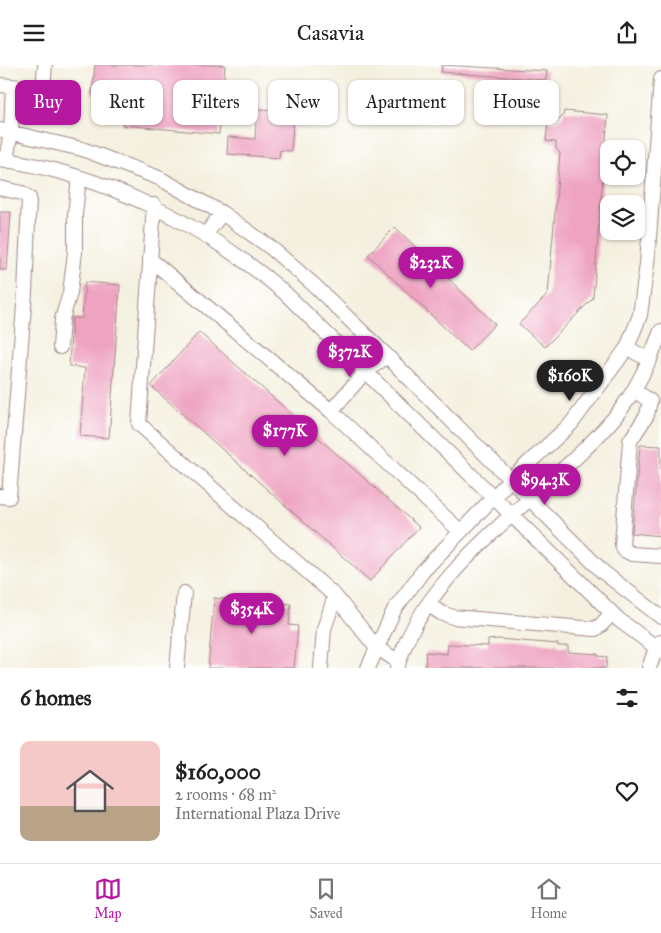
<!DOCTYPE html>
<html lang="en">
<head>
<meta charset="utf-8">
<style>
	body { margin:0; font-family:"IM FELL Great Primer",serif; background:#f6f6f6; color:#202124; height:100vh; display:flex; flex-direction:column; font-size:19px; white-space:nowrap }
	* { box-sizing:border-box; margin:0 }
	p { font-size:16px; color:#757577 }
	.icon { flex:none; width:28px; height:28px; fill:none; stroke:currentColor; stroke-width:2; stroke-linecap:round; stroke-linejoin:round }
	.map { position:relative; height:603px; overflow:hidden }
	.sheet { display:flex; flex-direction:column; background:#fff; flex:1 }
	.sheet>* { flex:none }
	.top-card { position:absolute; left:15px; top:15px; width:631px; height:45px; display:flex; gap:10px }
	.buttons { position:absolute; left:600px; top:75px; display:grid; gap:10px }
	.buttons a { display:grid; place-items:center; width:45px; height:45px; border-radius:10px; background:#fff; box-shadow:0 1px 4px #0004; font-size:25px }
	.price { position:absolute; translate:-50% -42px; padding:0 11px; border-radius:18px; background:#b5179e; color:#fff; font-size:16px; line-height:32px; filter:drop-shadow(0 1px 2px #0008) }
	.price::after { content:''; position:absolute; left:50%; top:30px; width:15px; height:11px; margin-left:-8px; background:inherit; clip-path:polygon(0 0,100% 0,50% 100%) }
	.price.current { background:#222; color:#fff }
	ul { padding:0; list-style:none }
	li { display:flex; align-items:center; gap:15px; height:125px; padding:0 20px }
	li+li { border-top:1px solid #e0e0e0 }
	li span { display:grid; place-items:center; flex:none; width:140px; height:100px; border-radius:10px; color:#555 }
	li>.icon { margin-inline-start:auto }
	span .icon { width:60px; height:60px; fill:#fffc; stroke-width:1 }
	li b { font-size:21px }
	h2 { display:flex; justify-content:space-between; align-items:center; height:60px; padding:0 20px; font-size:21px }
	.chip { padding:0 18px; border-radius:10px; background:#fff; box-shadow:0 1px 4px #0004; font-size:18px; line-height:45px }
	.chip.current { background:#b5179e; color:#fff }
	header { display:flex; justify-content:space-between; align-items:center; height:65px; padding:0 20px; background:#fff; font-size:22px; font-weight:600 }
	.dock { display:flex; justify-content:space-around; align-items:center; height:70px; border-top:1px solid #e0e0e0; background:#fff; font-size:14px; color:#757577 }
	.dock a { display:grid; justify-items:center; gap:2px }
	.dock .current { color:#b5179e }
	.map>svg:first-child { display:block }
	.building { fill:#eea3c1 }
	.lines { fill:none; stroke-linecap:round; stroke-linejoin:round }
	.minor-casing { stroke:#9f8885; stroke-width:16 }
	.minor { stroke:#fff; stroke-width:14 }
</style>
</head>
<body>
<header><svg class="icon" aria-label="menu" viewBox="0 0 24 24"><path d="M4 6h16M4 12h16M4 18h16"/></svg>Casavia<svg class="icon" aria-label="share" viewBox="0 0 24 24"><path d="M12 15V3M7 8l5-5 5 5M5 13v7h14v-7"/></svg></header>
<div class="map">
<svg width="661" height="603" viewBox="0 0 661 603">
	<rect width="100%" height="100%" fill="#fff"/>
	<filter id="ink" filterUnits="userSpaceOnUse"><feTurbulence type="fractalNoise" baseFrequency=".02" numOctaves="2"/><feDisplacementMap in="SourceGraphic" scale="10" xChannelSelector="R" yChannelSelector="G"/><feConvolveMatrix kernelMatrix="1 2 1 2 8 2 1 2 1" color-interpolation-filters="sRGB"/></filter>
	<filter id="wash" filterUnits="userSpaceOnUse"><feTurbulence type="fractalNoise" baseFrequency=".0096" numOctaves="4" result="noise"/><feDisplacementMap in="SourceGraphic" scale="20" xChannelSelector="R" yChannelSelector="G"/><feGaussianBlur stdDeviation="1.12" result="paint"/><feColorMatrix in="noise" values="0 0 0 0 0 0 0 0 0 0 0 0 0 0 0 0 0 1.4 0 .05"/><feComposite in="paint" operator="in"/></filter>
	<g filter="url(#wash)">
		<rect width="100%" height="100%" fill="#f4f0df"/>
		<g id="blocks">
			<!-- building -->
			<path class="building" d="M95 0H225L222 32 252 34 251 48 221 46 219 69 122 60 124 32 92 29Z
				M442 0 547 6 546 15 441 7Z
				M257 44 294 47 291 86 280 85 279 93 227 89 228 72 255 74Z
				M564 46 608 50 593 233 545 282 519 259 548 229 560 88 556 83V77L546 76 548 57H557L563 51Z
				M0 147H11L7 205H0Z
				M395 162 495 259 469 286 368 190Z
				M85 217 120 220 109 373 80 371 85 303 69 301 72 253H82Z
				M199 267 419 462 370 516 151 321Z
				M640 380 661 381V471L632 468Z
				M214 533 291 539 289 560 298 561 294 603H208Z
				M498 574 558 579V581H568V587L598 589V591L607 592 606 603H425L426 587 447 589 448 579 488 581V575Z"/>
		</g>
	</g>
	<g filter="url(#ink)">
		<use href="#blocks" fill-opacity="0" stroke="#9f8885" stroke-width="1"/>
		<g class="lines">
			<!-- minor casing -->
			<g class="minor-casing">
				<path id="minor" d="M0 20 43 24 45 0
					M0 65 82 84 159 113 222 148 270 182 314 220 387 291 603 507 661 552
					M0 94C106 110 204 159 285 228L619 555 661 586
					M6 95 11 67 13 21
					M0 123 22 128 29 133 25 228 9 432 0 431
					M154 140 139 359 335 531
					M206 169 222 148
					M150 194 331 346 460 466
					M60 282 62 254 70 228 75 187V149L79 113
					M627 283 650 295
					M634 325 650 336 647 350 630 376 622 479 624 485 632 489 661 491
					M331 346 365 307 387 291
					M429 540 441 548 453 552 595 564 601 560 612 548
					M177 603 184 528
					M321 603 324 564 335 531 376 582 399 597
					M368 603 394 545 423 506 510 415 571 359 627 283 640 250 647 199 661 14
					M397 603C425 500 548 431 614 353 636 327 649 297 661 266
					M649 603 656 583 660 577"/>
			</g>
			<!-- minor -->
			<use href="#minor" class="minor"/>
		</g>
	</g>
</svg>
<div class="buttons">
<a><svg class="icon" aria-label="locate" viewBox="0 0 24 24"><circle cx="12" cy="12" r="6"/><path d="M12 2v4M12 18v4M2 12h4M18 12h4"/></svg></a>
<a><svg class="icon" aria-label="layers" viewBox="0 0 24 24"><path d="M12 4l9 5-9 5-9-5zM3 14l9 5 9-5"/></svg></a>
</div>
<b class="price" style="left:431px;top:224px">$232K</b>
<b class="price" style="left:350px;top:313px">$372K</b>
<b class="price current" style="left:570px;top:337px">$160K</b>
<b class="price" style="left:285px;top:392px">$177K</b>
<b class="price" style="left:545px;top:441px">$94.3K</b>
<b class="price" style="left:252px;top:570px">$354K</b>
<div class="top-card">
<a class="chip current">Buy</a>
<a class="chip">Rent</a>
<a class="chip">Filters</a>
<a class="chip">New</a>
<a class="chip">Apartment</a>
<a class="chip">House</a>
</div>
</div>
<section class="sheet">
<h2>6 homes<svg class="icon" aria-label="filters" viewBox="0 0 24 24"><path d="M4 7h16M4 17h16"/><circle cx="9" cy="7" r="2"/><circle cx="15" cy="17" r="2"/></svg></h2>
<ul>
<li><span style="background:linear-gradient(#f6c9c9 65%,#b9a48a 0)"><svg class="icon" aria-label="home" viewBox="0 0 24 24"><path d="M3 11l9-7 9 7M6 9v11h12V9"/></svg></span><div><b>$160,000</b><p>2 rooms · 68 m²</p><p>International Plaza Drive</p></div><svg class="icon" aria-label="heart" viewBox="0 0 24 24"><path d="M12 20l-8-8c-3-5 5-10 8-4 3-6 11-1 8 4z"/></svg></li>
</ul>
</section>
<nav class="dock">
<a class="current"><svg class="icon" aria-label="map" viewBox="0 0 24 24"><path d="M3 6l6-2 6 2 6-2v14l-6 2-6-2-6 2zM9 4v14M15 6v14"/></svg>Map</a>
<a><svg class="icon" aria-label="saved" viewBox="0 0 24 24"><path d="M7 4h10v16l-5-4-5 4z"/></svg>Saved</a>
<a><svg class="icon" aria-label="home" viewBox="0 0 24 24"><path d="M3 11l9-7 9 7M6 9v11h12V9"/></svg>Home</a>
</nav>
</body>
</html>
